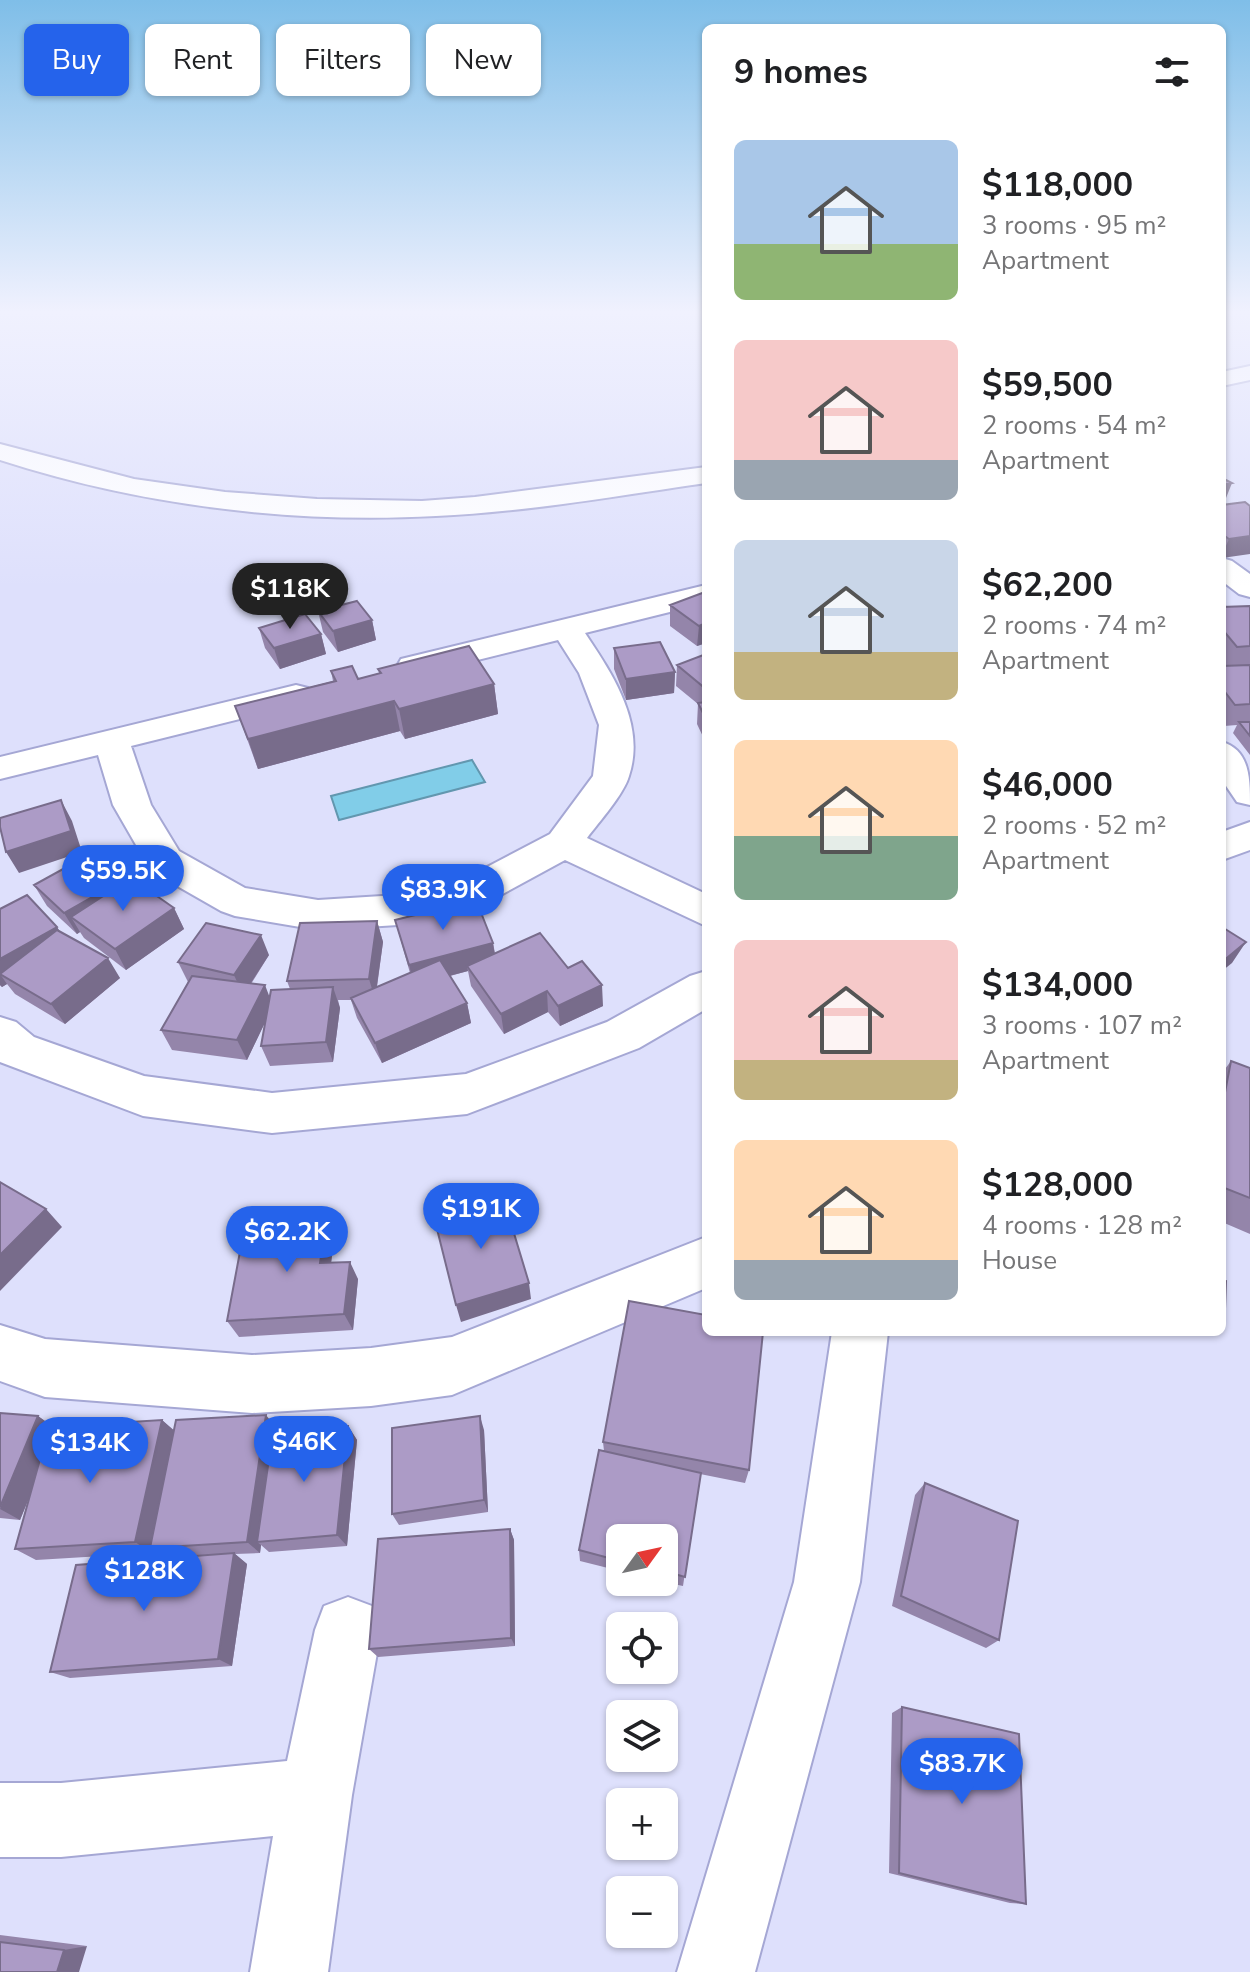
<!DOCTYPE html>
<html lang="en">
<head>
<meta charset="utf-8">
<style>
	body { margin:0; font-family:"Nunito Sans",sans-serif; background:#f2f2f2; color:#202124; height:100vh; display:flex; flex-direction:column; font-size:30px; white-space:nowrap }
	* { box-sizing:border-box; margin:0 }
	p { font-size:26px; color:#757577 }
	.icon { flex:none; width:44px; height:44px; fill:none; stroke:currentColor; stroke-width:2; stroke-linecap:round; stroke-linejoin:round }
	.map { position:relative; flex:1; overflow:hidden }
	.side { position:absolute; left:702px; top:24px; width:524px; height:1312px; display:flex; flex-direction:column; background:#fff; border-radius:12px; box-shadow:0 2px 6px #0004 }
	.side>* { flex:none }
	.guide { position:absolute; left:24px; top:24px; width:558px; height:72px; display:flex; gap:16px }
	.needle { width:52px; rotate:57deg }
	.tools { position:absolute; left:606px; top:1524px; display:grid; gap:16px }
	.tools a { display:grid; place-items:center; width:72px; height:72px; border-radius:12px; background:#fff; box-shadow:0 2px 6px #0004; font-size:40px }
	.price { position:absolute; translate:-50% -68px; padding:0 18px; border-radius:28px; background:#2563eb; color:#fff; font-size:26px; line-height:52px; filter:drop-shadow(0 2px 4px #0008) }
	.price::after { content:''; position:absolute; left:50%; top:48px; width:24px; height:18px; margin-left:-12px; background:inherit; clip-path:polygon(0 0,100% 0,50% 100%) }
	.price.on { background:#222; color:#fff }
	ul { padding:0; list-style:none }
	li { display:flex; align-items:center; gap:24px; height:200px; padding:0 32px }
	li span { display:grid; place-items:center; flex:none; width:224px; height:160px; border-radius:12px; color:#555 }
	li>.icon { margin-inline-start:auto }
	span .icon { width:96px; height:96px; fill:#fffc; stroke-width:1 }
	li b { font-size:34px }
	h2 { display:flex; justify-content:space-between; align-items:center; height:96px; padding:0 32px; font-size:34px }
	.pill { padding:0 28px; border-radius:12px; background:#fff; box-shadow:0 2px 6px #0004; font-size:28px; line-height:72px }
	.pill.on { background:#2563eb; color:#fff }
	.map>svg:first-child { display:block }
	.water { fill:#81cde8; stroke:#6297af; stroke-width:2 }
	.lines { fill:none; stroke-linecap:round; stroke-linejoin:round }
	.street-casing { stroke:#a5a7d4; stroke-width:4 }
	.street { fill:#fff; fill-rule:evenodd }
	.wall { fill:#9485aa }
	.shaded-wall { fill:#786c8b }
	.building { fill:#ac9bc6; stroke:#786c8b; stroke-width:2 }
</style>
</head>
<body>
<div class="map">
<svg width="1250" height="1972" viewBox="0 0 1250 1972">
	<rect width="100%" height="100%" fill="#dee0fc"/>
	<!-- water -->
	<path class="water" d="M472 760 485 782 339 820 331 796Z"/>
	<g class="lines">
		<!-- street casing -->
		<g class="street-casing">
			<path id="street" d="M1250 366V380L1222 386V372Z
				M0 444 134 479 225 492 317 499 422 501 475 497 706 467V483C616 496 526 512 436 516 290 524 139 505 0 460Z
				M1222 558 1232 561 1250 574V597L1239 594 1222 581Z
				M706 585V603L585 633C613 675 646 724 629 776 624 794 599 822 587 838L706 894V926L565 860 497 897 398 925 318 930 235 916 221 911 151 871 113 805 98 755 0 779V757L296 685 308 688 313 695 308 702 131 746 151 805 179 851 245 888 318 900 398 895 470 876 550 834 593 776 599 725 579 673 558 640 413 676 401 673 397 666 401 659Z
				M1222 742C1250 750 1250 779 1250 805L1237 802 1222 780Z
				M1250 822V850L1222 860V832Z
				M706 971V1009L639 1048 467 1114 272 1133 143 1116 0 1062V1017L16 1022 34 1037 144 1076 272 1093 466 1074 607 1022 690 976Z
				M706 1237V1288L452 1395 371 1406 252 1413 45 1397 0 1381V1325L45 1339 252 1355 371 1348 452 1337Z
				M832 1332H888L860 1582 755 1972H677L794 1582Z
				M348 1597 372 1606 381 1630 352 1795 328 1972H250L273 1836 61 1857H0V1783H61L287 1761 315 1630 324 1606Z"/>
		</g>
		<!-- street -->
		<use href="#street" class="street"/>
	</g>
	<!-- wall -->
	<path class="wall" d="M1245 502 1222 558V505Z
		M706 592V643L697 646 670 626V605Z
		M1222 599 1227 607 1250 606V755L1233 733 1237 725 1224 726 1222 723V666H1226L1222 662Z
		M318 611 372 620 376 640 338 652 323 632Z
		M259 628 321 634 326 654 280 669 265 648Z
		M614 648 675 672 674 693 626 700 614 669Z
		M706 654V743L697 724 698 704 676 686 677 665Z
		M378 669 494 684 498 714 405 739 400 731 258 769 235 706 333 681 331 671 358 679 379 673Z
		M115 884 116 888 174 908 184 929 126 970 84 938 80 932 77 934 47 906 34 885Z
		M0 909 57 927 59 931 120 978 65 1024 15 994 7 984 2 987 0 985Z
		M395 920 493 943 495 953 568 968 603 1006 560 1026 548 1012 504 1034 471 986 468 971 450 976 467 1003 471 1023 382 1063 357 1018 351 1000H338L340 1008 333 1062 270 1066 261 1046 266 1020 247 1060 172 1050 161 1030 188 982 178 962 269 955 251 984 270 998 290 989 287 981 377 921 383 942 377 987 410 973Z
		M1231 1061 1250 1068V1234L1222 1222V1073Z
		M326 1222 334 1239 331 1263 358 1279 353 1330 239 1337 227 1321Z
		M0 1413 38 1416 52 1426 162 1420 174 1431 277 1429V1431L348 1426 357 1440 347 1546 269 1552 261 1545 260 1553 235 1554 247 1564 232 1666 70 1678 50 1672 166 1558 152 1549V1553L36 1560 15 1549 31 1493 20 1520 0 1518Z
		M484 1430 488 1512 399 1525 392 1514Z
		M603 1442 749 1470 745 1483 700 1474 683 1586 664 1582V1538H620V1571L580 1561 579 1550 604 1451Z
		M925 1483 999 1640 986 1648 892 1606 915 1495Z
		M510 1529 514 1540 515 1646 378 1657 369 1649Z
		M902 1707 1026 1904 1010 1903 889 1873 892 1713Z
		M0 1935 87 1946 0 1972Z"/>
	<!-- shaded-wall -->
	<path class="shaded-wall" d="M1232 483 1224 503H1222V485Z
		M1250 536V554L1222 558V555L1229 539Z
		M372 620 376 640 338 652 333 631Z
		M706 623V643L697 646 699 626Z
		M321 634 326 654 280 669 274 648Z
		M675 672 674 693 626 700V679Z
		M494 684 498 714 405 739 399 709Z
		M394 701 400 731 258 769 248 739Z
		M61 800 72 821 82 852 19 873 6 852Z
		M115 884 126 905 71 917 80 932 77 934 64 913Z
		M174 908 184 929 126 970 115 949Z
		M377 921 383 942 375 999 369 979Z
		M57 927 70 948 0 974 7 984 2 987 0 985V959Z
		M261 935 269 955 243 995 234 975Z
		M1246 942 1232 963 1222 971V962Z
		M493 943 496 963 467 966 468 971 414 985 409 965Z
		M108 958 120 978 65 1024 51 1004Z
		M265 985 273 1006 247 1060 237 1040Z
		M602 985 603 1006 560 1026 558 1006Z
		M333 987 340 1008 333 1062 326 1042Z
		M547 991 548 1012 504 1034 501 1014Z
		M467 1003 471 1023 382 1063 375 1043Z
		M46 1209 62 1227 0 1291V1255Z
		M326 1222 334 1239 329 1280 320 1263Z
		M350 1262 358 1279 353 1330 344 1314Z
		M529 1283 531 1299 461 1322 456 1305Z
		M266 1415 277 1429 261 1541 257 1542 261 1545 260 1553 247 1542Z
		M38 1416 57 1430 20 1520 0 1509Z
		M480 1416 484 1430 488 1512 484 1500Z
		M162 1420 177 1433 150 1548 152 1549V1553L135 1542Z
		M348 1426 357 1440 347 1546 337 1535Z
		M510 1529 514 1540 515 1646 511 1638Z
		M234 1553 247 1564 232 1666 218 1659Z
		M87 1946 79 1972H57L64 1950Z"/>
	<!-- building -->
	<path class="building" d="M1222 478 1232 483 1222 485Z
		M1245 502 1250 506V536L1229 539 1222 534V505Z
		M705 592 706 623 699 626 670 605Z
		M357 601 372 620 333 631 318 611Z
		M1250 606V646L1237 647 1222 629V607Z
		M305 614 321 634 274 648 259 628Z
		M660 642 675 672 626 679 614 648Z
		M469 646 494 684 399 709 394 701 248 739 235 706 336 681 331 671 352 666 358 679 381 673 378 669Z
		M706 654V689L677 665Z
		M1250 665V704L1235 705 1222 688V666Z
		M706 702V719L698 703Z
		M1239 722H1250V736Z
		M61 800 71 831 6 852 0 827V818Z
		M83 858 115 884 64 913 34 885Z
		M131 878 174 908 115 949 71 917Z
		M27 895 57 927 0 959V909Z
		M476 900 493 943 409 965 395 920Z
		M377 921 369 979 287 981 300 923Z
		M206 923 261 935 234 975 178 962Z
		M1222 927 1246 942 1222 962Z
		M57 930 108 958 51 1004 0 974Z
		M540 933 568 968 582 961 602 985 558 1006 547 991 501 1014 467 966Z
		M440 960 467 1003 375 1043 351 998Z
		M192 976 265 985 237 1040 161 1030Z
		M333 987 326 1042 261 1046 271 990Z
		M1231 1061 1250 1068V1198L1222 1187V1108Z
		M0 1182 46 1209 0 1255Z
		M503 1197 529 1283 456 1305 434 1217Z
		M326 1222 320 1263 350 1262 344 1314 227 1321 245 1225Z
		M1222 1280 1226 1281 1225 1309 1222 1308Z
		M629 1301 706 1315V1332H763L749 1470 603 1442Z
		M0 1413 38 1416 0 1507Z
		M266 1415 247 1542 150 1548 176 1420Z
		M480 1416 484 1500 392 1514V1428Z
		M162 1420 135 1542 15 1549 49 1427Z
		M348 1426 337 1535 257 1542 273 1431Z
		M599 1450 701 1473 685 1577 664 1571V1538H620V1561L579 1550Z
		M925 1483 1018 1521 999 1640 901 1596Z
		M510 1529 511 1638 369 1649 378 1539Z
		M234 1553 218 1659 50 1672 76 1565Z
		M902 1707 1019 1734 1026 1904 899 1873Z
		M0 1942 64 1950 57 1972H0Z"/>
	<!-- sky -->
	<linearGradient id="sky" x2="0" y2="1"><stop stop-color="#7fbee8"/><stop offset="0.53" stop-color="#f0f1fe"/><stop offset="1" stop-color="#f0f1fe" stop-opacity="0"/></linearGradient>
	<rect width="1250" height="588" fill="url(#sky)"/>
</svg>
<div class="tools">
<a><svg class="needle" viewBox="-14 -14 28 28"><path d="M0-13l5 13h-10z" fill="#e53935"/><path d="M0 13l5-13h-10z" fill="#757577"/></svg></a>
<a><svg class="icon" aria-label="locate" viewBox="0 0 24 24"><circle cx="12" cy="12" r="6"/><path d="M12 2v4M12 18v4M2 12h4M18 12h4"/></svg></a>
<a><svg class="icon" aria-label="layers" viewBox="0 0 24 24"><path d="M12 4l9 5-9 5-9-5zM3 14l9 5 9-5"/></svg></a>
<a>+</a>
<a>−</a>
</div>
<b class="price on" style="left:290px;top:631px">$118K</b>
<b class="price" style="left:123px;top:913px">$59.5K</b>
<b class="price" style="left:443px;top:932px">$83.9K</b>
<b class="price" style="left:481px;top:1251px">$191K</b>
<b class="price" style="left:287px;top:1274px">$62.2K</b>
<b class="price" style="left:304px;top:1484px">$46K</b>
<b class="price" style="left:90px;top:1485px">$134K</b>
<b class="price" style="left:144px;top:1613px">$128K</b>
<b class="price" style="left:962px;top:1806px">$83.7K</b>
<div class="guide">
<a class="pill on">Buy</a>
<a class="pill">Rent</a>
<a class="pill">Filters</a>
<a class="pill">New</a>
</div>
<section class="side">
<h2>9 homes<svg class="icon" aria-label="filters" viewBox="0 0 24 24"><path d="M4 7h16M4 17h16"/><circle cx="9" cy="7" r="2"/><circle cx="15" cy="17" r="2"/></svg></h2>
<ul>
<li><span style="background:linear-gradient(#a9c7e8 65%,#8fb573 0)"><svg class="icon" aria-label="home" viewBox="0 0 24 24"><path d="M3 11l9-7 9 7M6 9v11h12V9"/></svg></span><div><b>$118,000</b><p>3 rooms · 95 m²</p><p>Apartment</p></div></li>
<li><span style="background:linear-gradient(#f6c9c9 75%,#9aa5b1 0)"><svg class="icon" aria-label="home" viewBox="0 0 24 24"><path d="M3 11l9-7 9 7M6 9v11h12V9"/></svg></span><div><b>$59,500</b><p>2 rooms · 54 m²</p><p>Apartment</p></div></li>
<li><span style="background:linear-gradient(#c9d6e8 70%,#c2b280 0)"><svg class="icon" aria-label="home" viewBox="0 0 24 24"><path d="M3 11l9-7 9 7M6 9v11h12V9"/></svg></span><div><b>$62,200</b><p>2 rooms · 74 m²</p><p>Apartment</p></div></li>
<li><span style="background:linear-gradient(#ffd9b3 60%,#7fa58c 0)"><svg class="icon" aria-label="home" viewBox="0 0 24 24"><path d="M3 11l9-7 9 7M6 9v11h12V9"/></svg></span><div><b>$46,000</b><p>2 rooms · 52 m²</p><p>Apartment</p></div></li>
<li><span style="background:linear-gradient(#f6c9c9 75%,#c2b280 0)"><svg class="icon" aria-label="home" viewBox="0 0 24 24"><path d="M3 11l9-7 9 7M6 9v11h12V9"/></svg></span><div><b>$134,000</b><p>3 rooms · 107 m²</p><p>Apartment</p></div></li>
<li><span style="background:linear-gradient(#ffd9b3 75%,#9aa5b1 0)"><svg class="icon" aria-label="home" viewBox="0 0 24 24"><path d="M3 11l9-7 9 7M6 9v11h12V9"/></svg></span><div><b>$128,000</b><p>4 rooms · 128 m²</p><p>House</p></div></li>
</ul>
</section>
</div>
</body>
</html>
